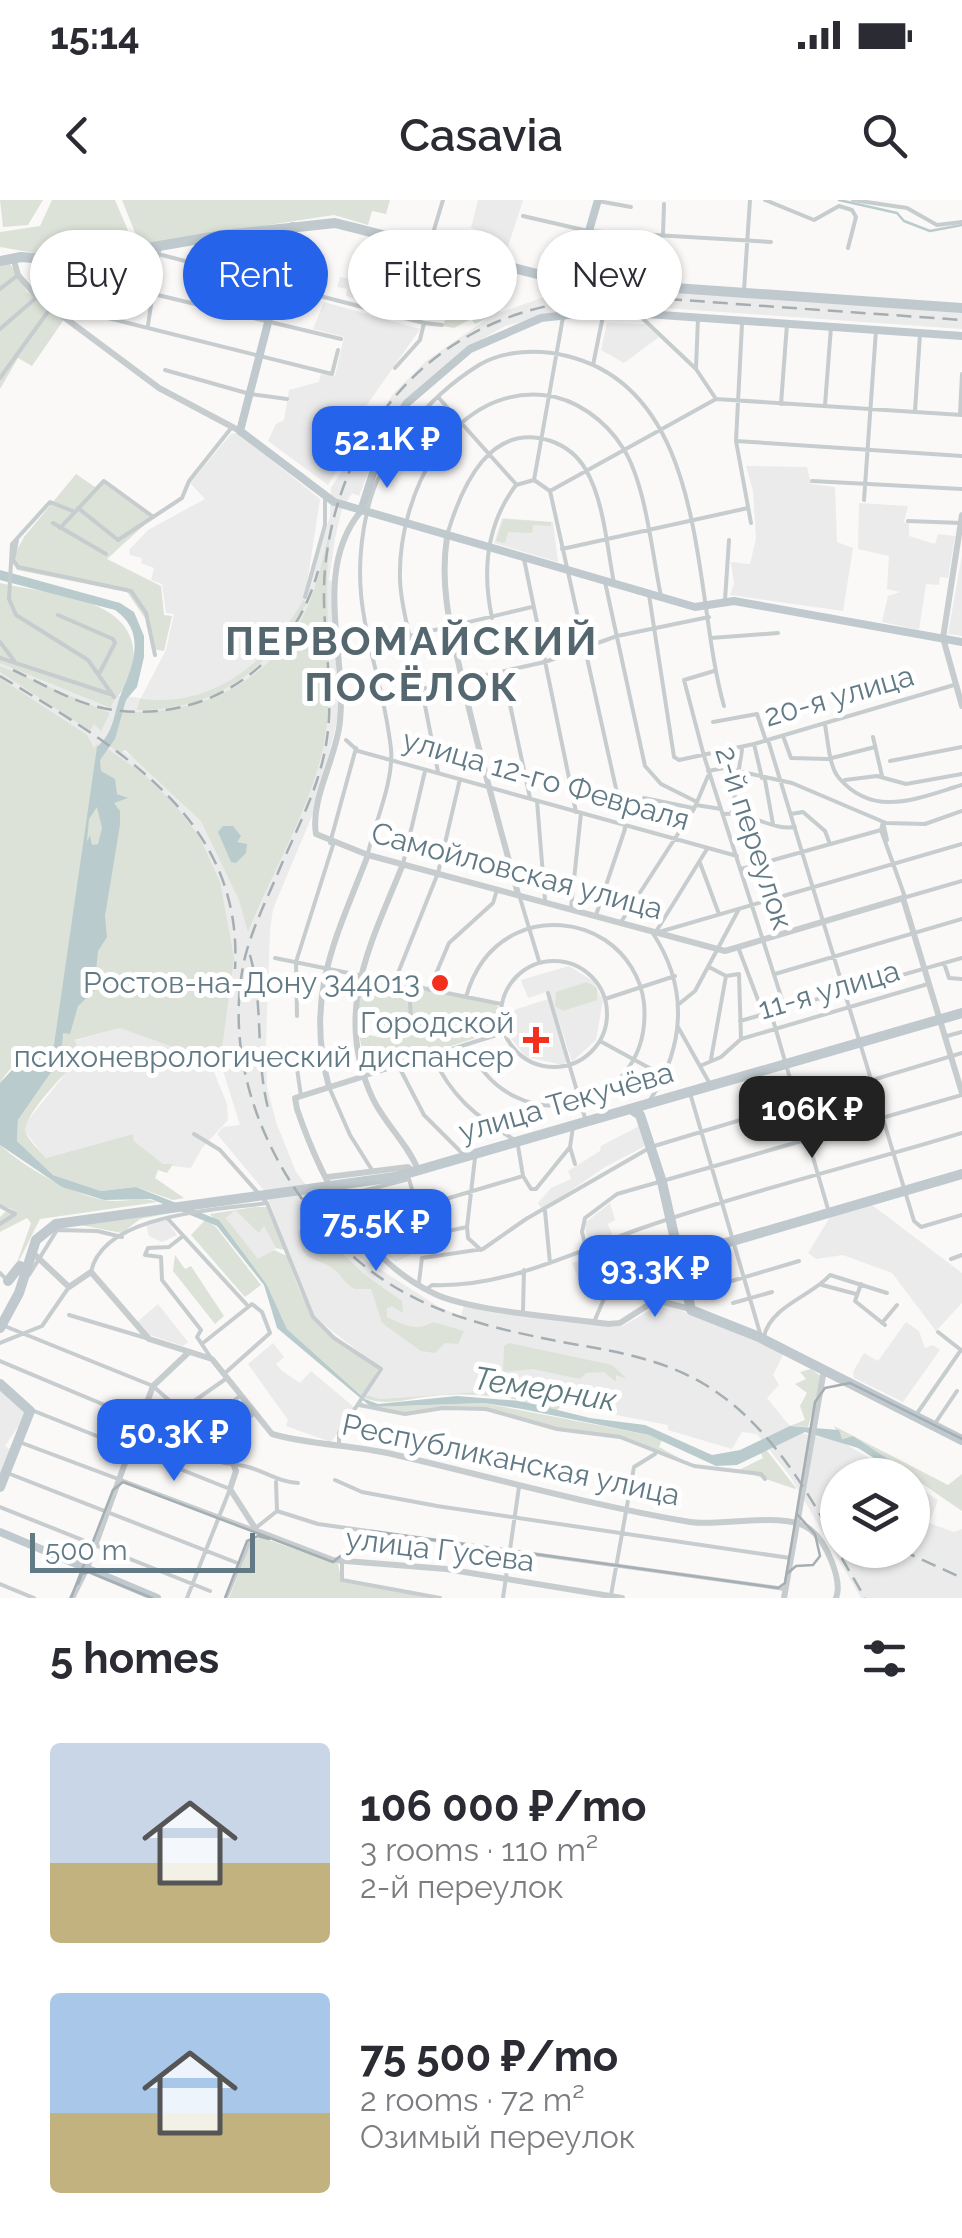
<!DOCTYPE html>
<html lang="en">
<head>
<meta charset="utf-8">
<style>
	body { margin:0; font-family:Raleway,sans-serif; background:#f7f7f7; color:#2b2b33; height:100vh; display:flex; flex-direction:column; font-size:38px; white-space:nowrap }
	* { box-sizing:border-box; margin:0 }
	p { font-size:32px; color:#7c7c81 }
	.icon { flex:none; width:55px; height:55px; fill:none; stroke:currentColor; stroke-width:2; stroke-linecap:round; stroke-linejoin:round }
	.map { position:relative; height:1398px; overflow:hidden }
	.panel { display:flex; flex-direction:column; background:#fff; flex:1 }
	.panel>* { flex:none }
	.banner { position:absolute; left:30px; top:30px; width:902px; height:90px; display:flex; gap:20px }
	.buttons { position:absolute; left:820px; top:1258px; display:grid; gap:20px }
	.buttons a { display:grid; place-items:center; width:110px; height:110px; border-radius:50%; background:#fff; box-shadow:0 2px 8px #0004; font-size:50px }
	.scale { position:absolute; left:30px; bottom:25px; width:225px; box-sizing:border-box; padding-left:10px; border:5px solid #627a85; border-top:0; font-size:28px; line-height:35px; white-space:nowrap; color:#627a85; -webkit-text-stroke:8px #fff; paint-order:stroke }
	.price { position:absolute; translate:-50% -85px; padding:0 22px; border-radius:20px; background:#2563eb; color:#fff; font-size:32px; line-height:65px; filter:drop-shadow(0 2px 5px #0008) }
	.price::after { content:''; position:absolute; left:50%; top:60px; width:30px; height:22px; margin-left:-15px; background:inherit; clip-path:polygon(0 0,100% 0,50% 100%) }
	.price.active { background:#222; color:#fff }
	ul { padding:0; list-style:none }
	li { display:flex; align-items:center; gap:30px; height:250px; padding:0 50px }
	li span { display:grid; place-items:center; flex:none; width:280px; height:200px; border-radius:10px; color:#555 }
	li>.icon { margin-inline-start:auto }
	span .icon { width:120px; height:120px; fill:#fffc; stroke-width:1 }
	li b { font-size:42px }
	h2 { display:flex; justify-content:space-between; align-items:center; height:120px; padding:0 50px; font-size:42px }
	.pill { padding:0 35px; border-radius:45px; background:#fff; box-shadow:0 2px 8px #0004; font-size:35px; line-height:90px }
	.pill.active { background:#2563eb; color:#fff }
	.status { display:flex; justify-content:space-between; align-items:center; height:70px; padding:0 50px; background:#fff; direction:ltr }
	.status svg { height:28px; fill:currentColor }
	header { display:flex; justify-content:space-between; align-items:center; height:130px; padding:0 50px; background:#fff; font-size:45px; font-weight:600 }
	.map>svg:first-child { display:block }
	.built { fill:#eaebea; fill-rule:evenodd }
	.green { fill:#dce2d8 }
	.water { fill:#bacbcd; fill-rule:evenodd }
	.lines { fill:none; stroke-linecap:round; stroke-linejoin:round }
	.stream { stroke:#bacbcd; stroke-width:2.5 }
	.minor { stroke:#c7cccf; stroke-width:4 }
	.tertiary { stroke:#c7cccf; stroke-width:6 }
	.secondary { stroke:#bfc9ce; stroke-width:8 }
	.primary { stroke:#bfc9ce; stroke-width:10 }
	.tram { stroke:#a5aeb3; stroke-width:2.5 }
	.rail { stroke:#a5aeb3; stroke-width:2.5; stroke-dasharray:15 8; stroke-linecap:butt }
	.poi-dot { fill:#f3301d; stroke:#fff; stroke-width:4 }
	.labels { text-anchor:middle; stroke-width:10; stroke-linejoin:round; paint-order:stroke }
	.street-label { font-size:30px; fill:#627a85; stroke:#fff }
	.poi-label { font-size:30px; fill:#627a85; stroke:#fff; text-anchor:end }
	.water-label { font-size:32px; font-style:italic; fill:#5d7a7e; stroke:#fff }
	.district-label { font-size:40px; font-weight:bold; letter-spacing:2.5px; fill:#54676f; stroke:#fff }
</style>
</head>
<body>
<div class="status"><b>15:14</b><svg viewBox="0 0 49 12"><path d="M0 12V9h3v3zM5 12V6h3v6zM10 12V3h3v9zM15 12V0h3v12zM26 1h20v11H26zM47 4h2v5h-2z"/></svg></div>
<header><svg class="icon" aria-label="back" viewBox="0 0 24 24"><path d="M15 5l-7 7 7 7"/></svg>Casavia<svg class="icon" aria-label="search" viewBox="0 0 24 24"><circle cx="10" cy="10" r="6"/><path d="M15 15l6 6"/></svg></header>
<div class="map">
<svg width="962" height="1398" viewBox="0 0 962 1398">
	<rect width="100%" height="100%" fill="#faf9f7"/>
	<!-- built -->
	<path class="built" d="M478 0H523L504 59 482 54 488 34 471 28Z
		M405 48 447 61 440 119 392 108Z
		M340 77 379 85 377 104 346 96 347 89 337 87Z
		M607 88 962 110V129L596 103 505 126 465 149 404 202 382 236 359 296 352 293 342 309 335 338 329 380 333 381 338 517 317 604 273 709 270 730 266 843 267 887 276 922 296 972 364 1059 439 1107 461 1116 464 1106 612 1127 623 1126 662 1103 784 1153 773 1175 779 1185 767 1198 788 1224 801 1233 842 1242 898 1275H838V1350H912L913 1284 938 1300 929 1323 954 1332 962 1329V1398H861L790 1276 757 1234 742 1232 732 1249 668 1230V1225L492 1191 380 1199 366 1195 381 1169 313 1116 266 993 217 934 223 927 240 925 218 855 0 499V459L111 495 141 498 166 450 174 414 166 413 162 384 151 380 154 368 141 363 142 358 130 355 129 350 148 330 205 299 190 283 231 234 238 233 320 299 305 397 330 316 331 288 393 194 426 161 491 116 547 96ZM267 487 178 587 116 546 111 527Z
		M324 102 420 129 355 222 362 228 328 285 268 241 276 224 284 220 289 190 319 182 321 174 335 176 344 137 313 129Z
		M607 123 645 124 659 137 624 163 601 150Z
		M746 266 807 267 811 284 835 287 837 342 853 348 843 411 730 395 734 384 731 362 750 364 756 338 753 291Z
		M859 303 908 306 904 322 909 323V336L935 344 938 334 955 336 948 378 940 377 939 385 926 384 919 430 882 422 888 396 900 392 887 389 889 356 858 349Z
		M502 318 553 322 558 362 494 343Z
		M962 355V436L948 434Z
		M569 766 593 781 603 800 596 840 572 862 549 791 528 798 521 780Z
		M548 799 567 862 563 865 526 857 509 836 508 812Z
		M120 828 207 855 227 904 228 920 202 948 191 968 163 965 134 941 133 934 46 958 26 933 25 924 62 878 74 841Z
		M641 925 647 945 605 967 542 1010 538 1003 551 988 571 979 568 971 600 951 601 946Z
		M610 1003 615 1020 608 1024 612 1035 588 1047 585 1023Z
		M872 1005 962 1073V1103L936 1131 892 1073 843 1055 816 1059 808 1053 830 1017Z
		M235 1009 260 1029 264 1025 278 1047 258 1060 226 1018Z
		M166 1020 177 1035 162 1042 149 1036 146 1024Z
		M444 1034 445 1048 418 1051 396 1062 386 1054 418 1039Z
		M604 1054 609 1077 582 1088 572 1063Z
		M158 1104 188 1142 183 1146 147 1134 137 1122Z
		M906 1122 919 1131 925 1148 933 1145 940 1150 903 1202 854 1178 853 1172 864 1153 878 1161Z
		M273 1143 284 1157 276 1164 282 1171 300 1183 311 1171 355 1208 331 1242 286 1226 288 1220 248 1164Z
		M0 1190 29 1211 5 1246 12 1250 0 1278Z
		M182 1213 197 1227 159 1258 147 1253 153 1244 149 1239Z"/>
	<!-- green -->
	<path class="green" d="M0 0H43L28 25 3 27Z
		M52 0H115L133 42 117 41 115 49 52 56 0 47V32L40 26Z
		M122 0H390L386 14 372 11 368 25 334 15 140 45Z
		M9 62 27 92 65 118 32 166 18 158 0 189V66Z
		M464 63 473 73 479 68 483 75 498 77 467 97 460 87 463 95 445 107 436 106 445 86 462 81 448 69H459Z
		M491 96 500 112 475 124 471 119 454 128 443 126 445 120Z
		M76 274 95 287 103 279 152 318 107 359 161 386 164 415 172 416 164 451 152 449 149 424 127 392 17 370 12 359 24 337Z
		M503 319 551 322V326L533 325 532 333 508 332 505 343 496 341Z
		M331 328C320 400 337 472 324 543 313 603 272 672 248 732L239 700 201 621 125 550 120 553 108 545 122 512C201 515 271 483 306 410 318 385 323 355 331 328Z
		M0 383C52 395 148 397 132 471 129 489 113 497 111 508L0 463Z
		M303 400 307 403C268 469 217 510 137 510L140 499C214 508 269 462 303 400Z
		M0 466 110 513 101 531 94 524 90 531 0 472Z
		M0 478 87 535 94 548 98 543 97 547H105L144 574 175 605 199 636 220 682 234 758 221 856 193 854 120 828 75 840 80 857C70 869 20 917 26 933 29 941 40 951 46 958L133 934 134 941 163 964H173L167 973 158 970 155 978 184 998 173 1000 136 987 101 991 53 975 17 941 18 920 61 858 53 847 45 855C23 852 12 865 0 883Z
		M361 778 495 804 499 808 501 830 366 873 359 833 379 837 387 830 378 817H358Z
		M587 782 597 788V800L563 811 555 806 556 792Z
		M0 945C25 968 72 994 104 1000 123 1004 138 995 158 1002L40 1019 14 1071 31 1023 27 1018 0 1032V1017L8 1009 15 1010 0 1005Z
		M255 1007H267L285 1050 276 1048 264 1026 259 1033 235 1010 226 1018 258 1059 274 1050 287 1056C308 1121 322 1131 378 1169L363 1197 287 1129 267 1085 210 1014Z
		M176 1012 140 1019 122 1033 80 1025Z
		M205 1020 216 1027 261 1085 245 1097 191 1035Z
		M315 1027 365 1075 402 1101 403 1113 392 1106 387 1108V1117C405 1125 416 1132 433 1122L464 1131 458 1144 445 1143 435 1153 421 1151 382 1123 371 1089H355C345 1084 343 1078 336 1071 319 1055 301 1067 298 1031Z
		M175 1055 185 1069 191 1066 224 1116 215 1124 173 1071Z
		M509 1143 612 1165 627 1179 616 1175V1182L604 1172 586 1173 580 1179 533 1169 503 1172 504 1146Z
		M811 1169 822 1177 808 1227 790 1226 805 1220 800 1206 807 1193 795 1184 806 1179 800 1172Z
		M491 1191 561 1206 556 1211C519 1196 465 1191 424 1197 403 1200 385 1206 364 1198L366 1195 380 1199Z
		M361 1202 371 1207 484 1203 649 1235 662 1240 659 1247 694 1266 627 1239 557 1229 486 1209 452 1208 411 1213 359 1205Z
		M834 1226 948 1285 962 1274V1311L853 1236 841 1239Z
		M765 1248 796 1288 795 1289 739 1270 763 1258 760 1251Z
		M260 1337 338 1364 342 1382 432 1398H229L251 1342Z"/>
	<!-- water -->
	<path class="water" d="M0 370 120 403 134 412 144 436V457L137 487 126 500 115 539 100 560 101 571 115 579 117 594 128 598 114 603 120 611V625L105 716 107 737 98 751 94 791 78 806 70 834 63 833 61 858 18 920 17 941 53 975 101 991 136 987 219 1020 267 1085 287 1129 365 1199 378 1204 457 1196 521 1201 590 1218 645 1225 712 1255 740 1250 790 1226 839 1230 842 1239 853 1236 912 1275H901L858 1248 805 1232 737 1265 716 1266 649 1235 522 1209 484 1203 371 1207 277 1128 264 1085 217 1026 151 999 104 1000 62 987 0 945V883L22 859 45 855 54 845 97 547C115 532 114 511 121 494 133 466 147 432 115 410L0 380ZM97 607 102 628 98 644 92 645 90 635 87 642 89 619Z
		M223 626H233L241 636 237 642 247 644 246 653 236 663 231 662 218 632Z"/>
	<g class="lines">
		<!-- stream -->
		<path class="stream" d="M839 0 897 13 904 21 930 31 962 25"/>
		<!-- minor -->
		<path class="minor" d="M765 0 814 20 839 6 852 10
			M853 0 907 8 937 25 962 22
			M598 1 631 7
			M523 16 588 31 771 42
			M663 35 664 4
			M430 43 443 0
			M848 48 856 17 852 10
			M162 55 424 123
			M72 61 87 78 341 139
			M0 89 18 75
			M744 90 750 0
			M639 115 696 169 716 199
			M69 117 80 111 332 174 338 150
			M742 124 736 241 751 323
			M148 125 160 46
			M0 129 37 97
			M593 165 604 111
			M395 168 420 140 424 123 442 125
			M696 168 698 118
			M165 170 250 194 287 199
			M0 178 52 106
			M438 197 515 283
			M716 199 962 215
			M781 204 787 124
			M825 205 831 127
			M915 211 920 134
			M960 214 962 174
			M736 241 962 256
			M534 280 563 117
			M812 281 962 289
			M550 291 716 199
			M864 300 876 130
			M78 308 118 340 182 298 189 281 232 227
			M75 312 50 302 12 344 9 399 16 415 88 460 114 497
			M908 321 961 323
			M53 323 106 354
			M60 328 104 281 152 316
			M448 332C462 286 490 221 551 241 565 246 578 256 586 270 604 301 607 348 614 383
			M17 340 13 360 18 367 131 391 146 413 155 455
			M562 349 748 308
			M524 359 576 612
			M605 382 645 566 661 584 697 602
			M649 395 674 557 679 560 754 544 954 485
			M305 397 325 325V297
			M725 400 729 340
			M58 415 113 439 115 443 99 474
			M492 418C482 371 486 325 516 285L534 280 550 291 625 629 596 715
			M711 438 778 433
			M410 439C406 419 400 398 400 378 398 298 449 187 543 195 576 198 606 221 623 248 646 284 652 354 661 396
			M0 442 15 462
			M337 453 532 407
			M0 458 110 494
			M714 471 684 480 704 556 785 809
			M503 472 530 598
			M422 490 438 572
			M381 498 545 462 617 436 709 417
			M713 522 757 514 766 541
			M825 525C828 540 829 567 839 578 874 619 918 598 962 585
			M783 536 791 558 828 559 875 547
			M873 537 882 576
			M346 540 358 551 737 656
			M768 540 914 1021 921 1027 962 1015
			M754 544 762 578
			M890 561 962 547
			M708 571 724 568 792 583 886 623 925 624 962 611
			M765 580 773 624
			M845 580 877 576 906 584 962 574
			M644 598 693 608
			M537 601 545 700
			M696 605 721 609
			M732 613 742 550
			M724 614C750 611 771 631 795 627
			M791 614 803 612 825 631 830 644
			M883 622 881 630 905 697
			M883 622 887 640
			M330 643 356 548
			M368 653C375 622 394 581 391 549 381 459 345 409 367 312 380 253 429 196 479 165 504 150 539 149 567 156 711 191 692 395 724 506
			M700 663 719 714
			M403 664 425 571
			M741 669 881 630
			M520 698 539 761
			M903 698 962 681
			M571 708 581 613
			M621 722 694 609 708 576
			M657 730 707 649
			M659 732 962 644
			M738 747 763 813
			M275 758 501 804
			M501 814a53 53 0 1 1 106 0a53 53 0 1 1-106 0Z
			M944 763 949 778 962 779
			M775 774 962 719
			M394 783 438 673 460 579
			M409 788 411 818
			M429 790 449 743 493 703 497 690
			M548 793 585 918
			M466 797C474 769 489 746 517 733 544 720 579 723 605 740 626 754 641 777 644 803 654 914 509 946 468 844
			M605 799 675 776
			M679 804 695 791 739 709
			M771 813 828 1009
			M297 816 296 762 333 645
			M740 821 962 758
			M678 827 710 884
			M947 836 962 832
			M741 839 928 784
			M600 841 664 876
			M294 848 301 896
			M432 855C451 896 475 916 513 939
			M711 859 726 776
			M398 865 424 915 462 953
			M700 866 721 857 741 839 739 774 726 776 709 767
			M365 876 503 833
			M329 887 350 935 372 970
			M690 893 760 1133
			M650 900C685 846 689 787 652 732
			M194 934 220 950 267 1003 313 1117 334 1138 381 1169 339 1233V1246
			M518 946 523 976 531 989H536L570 947 573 927
			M570 947 575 964
			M475 958 467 1027 468 1038 481 1050
			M335 998 409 979 417 1007
			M0 1006 15 1014 0 1024
			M545 1011 550 1063
			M398 1012 410 1039
			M168 1019 248 1106
			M355 1026 523 976
			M183 1036 169 1047 148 1048 145 1055 161 1057 162 1080 201 1130 197 1137 211 1158
			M587 1052 582 1032 585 1018 617 994 962 895
			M381 1053 410 1039 467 1027
			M951 1059 962 1055
			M91 1072C103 1013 220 1010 267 1003
			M0 1073 8 1081
			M29 1075 57 1030 97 1031 122 1037
			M419 1082 422 1058 483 1049 526 1019 651 947 962 853
			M861 1084 855 1101 885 1125
			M822 1085 856 1094
			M427 1089 432 1085C507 1088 576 1051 645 1027 749 991 857 965 962 933
			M688 1094 799 1061
			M733 1103 772 1092
			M523 1111 524 1070
			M69 1115 146 1138
			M594 1122 609 1087 675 1058
			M882 1123 897 1105
			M2 1125 153 1186 181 1211
			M764 1136C772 1105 812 1096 830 1075L887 1093
			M0 1143 42 1126 69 1087
			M203 1143 252 1104 262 1112 270 1133 224 1174
			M0 1161 157 1227
			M359 1205 405 1214 443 1208 486 1209 557 1229 620 1237 694 1266 761 1274 765 1279
			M34 1211 230 1289 187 1398
			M918 1212 961 1150 938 1132
			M936 1222 957 1191
			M22 1243 257 1331
			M134 1250 157 1227 227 1178
			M205 1256C220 1264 229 1263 244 1266 264 1270 277 1282 298 1283
			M160 1261 241 1195
			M10 1274 240 1364
			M335 1280 362 1292 437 1306 790 1358
			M0 1307 210 1391
			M277 1311 318 1324 785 1389
			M257 1327 277 1311 276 1282
			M369 1331 342 1360V1380L440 1398
			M0 1384 34 1398
			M611 1395 634 1267 655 1254
			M226 1398 249 1343
			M503 1398 519 1287"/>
		<!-- tertiary -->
		<path class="tertiary" d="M13 57 18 75 37 97 159 188 240 231
			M361 311C312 370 347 453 340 521 337 557 310 599 316 634L368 655 725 751 903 698 962 893
			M962 315 943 438 962 506
			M447 337C439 389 452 433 463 483 479 554 499 623 518 694
			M403 664C371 744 332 812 373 899 385 924 408 944 418 970
			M365 876 295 898 297 909C322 982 362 1060 435 1094 470 1111 566 1118 608 1124L620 1123 656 1100 690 1109
			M329 887C304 796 336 738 368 655
			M328 977 408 967 413 971
			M32 1052 69 1087 91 1072 149 1139 212 1159 272 1234C310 1245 353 1245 392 1254 491 1277 589 1305 690 1322 721 1327 787 1310 811 1330 826 1342 843 1380 836 1398
			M253 1213C234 1226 226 1249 236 1271L230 1289 257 1331 333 1360 446 1369 622 1398
			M72 1398 87 1368 153 1186 189 1152
			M784 1398 824 1170"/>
		<!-- secondary -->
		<path class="secondary" d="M293 26 240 231 334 302 695 407 734 401 962 442
			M574 82 598 0
			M361 311 385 235 407 203 470 149 541 118 604 111 962 136
			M0 1332 157 1398"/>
		<!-- primary -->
		<path class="primary" d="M0 61 21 57 72 61 223 35 335 23 561 80 962 108
			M631 909 640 915 662 982 691 1110 759 1137 962 1240
			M681 1056 962 974
			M8 1081 20 1066
			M0 1128 19 1093 36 1040 56 1024 395 977 962 813
			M0 1184 30 1211 0 1287"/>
		<!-- tram -->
		<path class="tram" d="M788 1373 796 1366 813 1365 820 1356 815 1334 797 1314
			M78 1384 82 1374 89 1372 152 1398
			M71 1398 113 1290 123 1282 333 1362 371 1331 778 1388 785 1383 815 1202 825 1188 850 1183 962 1239
			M225 1398 247 1341 258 1336 269 1339"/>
		<!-- rail -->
		<path class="rail" d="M13 470C45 485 79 506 114 510 210 523 293 463 318 371
			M0 476C113 545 244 616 235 769
			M250 755C264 806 255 857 268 908
			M830 1338 865 1398
			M838 1346C804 1285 766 1221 704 1184 664 1160 619 1152 573 1144 467 1124 385 1104 314 1015 257 943 224 849 245 757 253 726 268 697 280 668 298 626 321 584 327 538 335 482 320 425 325 369 334 273 384 182 470 135 560 85 652 98 750 105 821 110 891 115 962 120
			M901 1350 962 1378"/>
	</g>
	<!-- markers -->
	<g class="poi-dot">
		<circle cx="440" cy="783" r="10"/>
		<path d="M531 825h10v10h10v10h-10v10h-10v-10h-10v-10h10z"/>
	</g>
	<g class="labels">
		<!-- street labels -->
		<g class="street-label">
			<text transform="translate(839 496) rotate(-16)" y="10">20-я улица</text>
			<text transform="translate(546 580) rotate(16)" y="10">улица 12-го Февраля</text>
			<text transform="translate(754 638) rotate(72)" y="10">2-й переулок</text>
			<text transform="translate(517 671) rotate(15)" y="10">Самойловская улица</text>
			<text transform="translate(829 790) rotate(-16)" y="10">11-я улица</text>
			<text transform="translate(566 902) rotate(-16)" y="10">улица Текучёва</text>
			<text transform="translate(511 1260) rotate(12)" y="10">Республиканская улица</text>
			<text transform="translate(440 1350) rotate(7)" y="10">улица Гусева</text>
		</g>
		<!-- poi labels -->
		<g class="poi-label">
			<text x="420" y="793">Ростов-на-Дону 344013</text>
			<text x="514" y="833">Городской<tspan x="514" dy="34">психоневрологический диспансер</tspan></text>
		</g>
		<!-- water labels -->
		<g class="water-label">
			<text transform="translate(545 1189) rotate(9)" y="11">Темерник</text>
		</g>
		<!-- district labels -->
		<g class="district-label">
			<text x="412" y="455">ПЕРВОМАЙСКИЙ<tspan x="412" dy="46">ПОСЁЛОК</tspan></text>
		</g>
	</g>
</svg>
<div class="buttons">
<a><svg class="icon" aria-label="layers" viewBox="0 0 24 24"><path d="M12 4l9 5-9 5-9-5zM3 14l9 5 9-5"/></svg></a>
</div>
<div class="scale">500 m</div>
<b class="price" style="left:387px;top:291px">52.1K ₽</b>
<b class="price active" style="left:812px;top:961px">106K ₽</b>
<b class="price" style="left:376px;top:1074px">75.5K ₽</b>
<b class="price" style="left:655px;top:1120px">93.3K ₽</b>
<b class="price" style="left:174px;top:1284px">50.3K ₽</b>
<div class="banner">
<a class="pill">Buy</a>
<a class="pill active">Rent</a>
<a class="pill">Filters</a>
<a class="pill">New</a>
</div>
</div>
<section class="panel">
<h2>5 homes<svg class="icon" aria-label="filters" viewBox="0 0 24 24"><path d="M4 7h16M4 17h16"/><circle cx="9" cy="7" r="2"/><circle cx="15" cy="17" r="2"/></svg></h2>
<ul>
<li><span style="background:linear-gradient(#c9d6e8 60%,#c2b280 0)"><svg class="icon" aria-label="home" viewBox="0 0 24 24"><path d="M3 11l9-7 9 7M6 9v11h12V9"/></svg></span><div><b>106 000 ₽/mo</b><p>3 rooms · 110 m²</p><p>2-й переулок</p></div></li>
<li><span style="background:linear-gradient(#a9c7e8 60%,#c2b280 0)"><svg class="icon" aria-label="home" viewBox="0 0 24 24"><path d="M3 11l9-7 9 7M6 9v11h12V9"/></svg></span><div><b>75 500 ₽/mo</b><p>2 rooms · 72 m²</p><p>Озимый переулок</p></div></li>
</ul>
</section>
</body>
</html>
